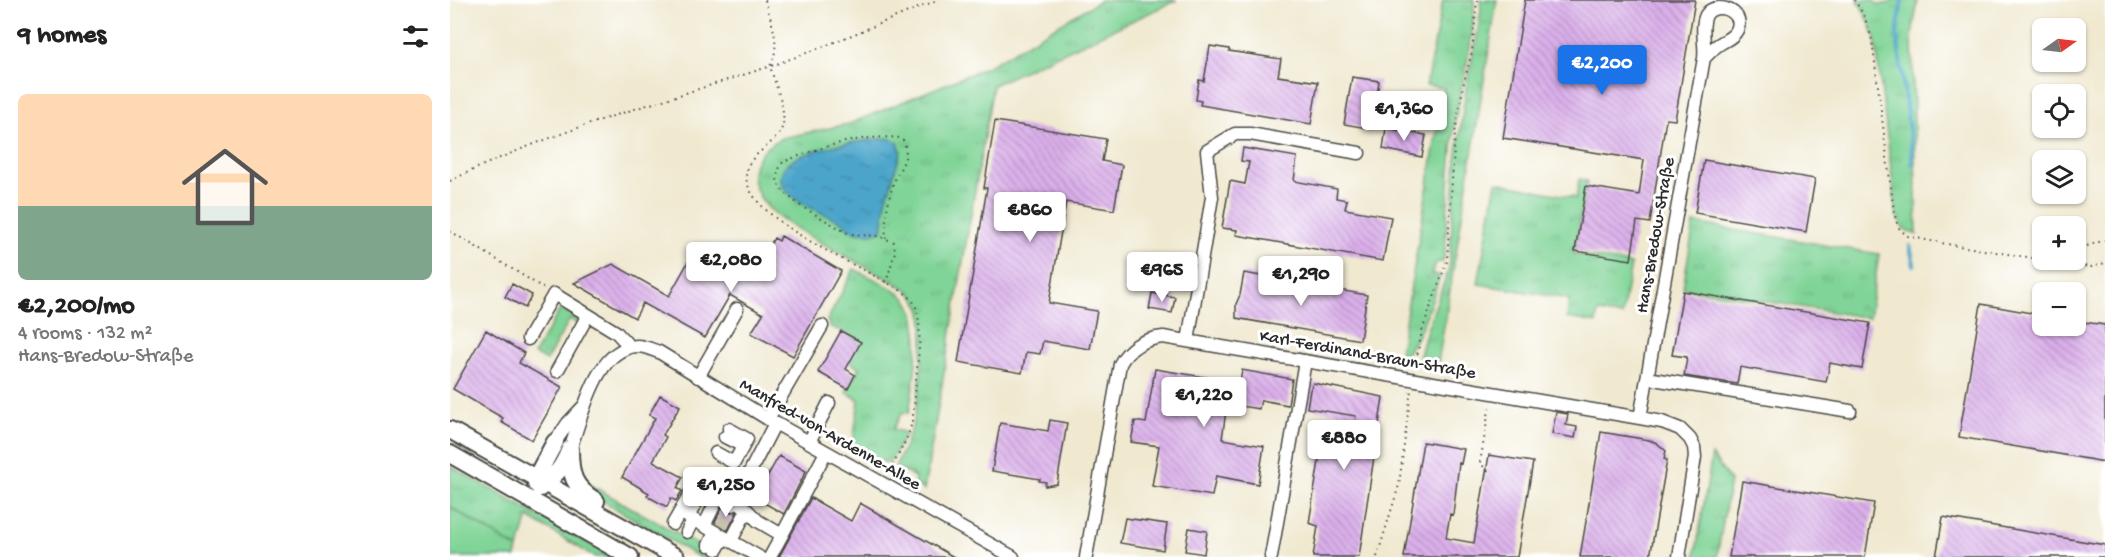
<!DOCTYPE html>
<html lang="en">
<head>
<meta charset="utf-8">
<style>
	body { margin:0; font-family:"Gochi Hand",sans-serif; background:#f6f6f6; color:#222; height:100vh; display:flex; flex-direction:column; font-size:22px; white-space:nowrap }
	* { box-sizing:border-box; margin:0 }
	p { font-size:20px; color:#767676 }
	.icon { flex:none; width:33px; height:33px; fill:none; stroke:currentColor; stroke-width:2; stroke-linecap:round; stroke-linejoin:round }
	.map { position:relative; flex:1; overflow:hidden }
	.side { display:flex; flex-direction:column; background:#fff; width:450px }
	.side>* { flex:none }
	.needle { width:39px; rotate:76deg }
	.tools { position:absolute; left:1582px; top:18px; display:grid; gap:12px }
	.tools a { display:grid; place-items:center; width:54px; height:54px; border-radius:9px; background:#fff; box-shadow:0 2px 4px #0004; font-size:30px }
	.price { position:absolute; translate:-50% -51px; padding:0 14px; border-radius:6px; background:#fff; color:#222; font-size:20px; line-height:39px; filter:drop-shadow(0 2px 3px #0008) }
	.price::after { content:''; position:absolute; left:50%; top:36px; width:18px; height:14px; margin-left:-9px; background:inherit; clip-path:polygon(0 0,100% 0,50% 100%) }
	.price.current { background:#1a73e8; color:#fff }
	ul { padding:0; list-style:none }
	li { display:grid; align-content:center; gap:12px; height:318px; padding:0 18px }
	li span { display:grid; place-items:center; height:186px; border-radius:9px; color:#555 }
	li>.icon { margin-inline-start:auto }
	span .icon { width:108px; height:108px; fill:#fffc; stroke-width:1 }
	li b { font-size:26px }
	h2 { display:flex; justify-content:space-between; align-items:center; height:72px; padding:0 18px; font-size:26px }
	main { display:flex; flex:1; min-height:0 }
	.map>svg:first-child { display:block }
	.grass { fill:url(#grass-tufts); stroke:#568061; stroke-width:1.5 }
	.green { fill:#80d497; stroke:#568061; stroke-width:1.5 }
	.water { fill:url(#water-ripples); stroke:#3c687a; stroke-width:1.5 }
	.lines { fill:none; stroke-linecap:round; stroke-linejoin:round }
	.stream { stroke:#4ca5ca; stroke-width:4 }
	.building { fill:url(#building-back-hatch) }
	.minor-tunnel { stroke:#c9c3af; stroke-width:12; stroke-dasharray:12 6; stroke-linecap:butt }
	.minor-casing { stroke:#494844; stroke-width:15 }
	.major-casing { stroke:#494844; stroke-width:20 }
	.path { stroke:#494844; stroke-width:2; stroke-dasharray:1.5 4.5; stroke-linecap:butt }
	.minor { stroke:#fff; stroke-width:12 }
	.major { stroke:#fff; stroke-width:16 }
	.labels { text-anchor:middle; stroke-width:6; stroke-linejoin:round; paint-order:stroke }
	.street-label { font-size:18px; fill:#2b2b2b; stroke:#fff }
</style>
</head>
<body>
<main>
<section class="side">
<h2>9 homes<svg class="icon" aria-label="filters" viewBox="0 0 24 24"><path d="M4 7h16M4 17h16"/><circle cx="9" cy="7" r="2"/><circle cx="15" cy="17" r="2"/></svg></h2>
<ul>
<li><span style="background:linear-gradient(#ffd9b3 60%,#7fa58c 0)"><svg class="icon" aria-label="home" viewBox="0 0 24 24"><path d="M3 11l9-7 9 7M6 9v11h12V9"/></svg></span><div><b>€2,200/mo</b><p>4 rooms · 132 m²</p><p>Hans-Bredow-Straße</p></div></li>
</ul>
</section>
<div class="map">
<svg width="1655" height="557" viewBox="0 0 1655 557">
	<defs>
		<pattern id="grass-tufts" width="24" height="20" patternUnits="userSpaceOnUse" patternTransform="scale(1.5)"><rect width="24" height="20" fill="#80d497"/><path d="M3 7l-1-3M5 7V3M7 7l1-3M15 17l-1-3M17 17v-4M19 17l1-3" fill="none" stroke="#6fb682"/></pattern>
		<pattern id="water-ripples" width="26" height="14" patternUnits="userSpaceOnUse" patternTransform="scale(1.5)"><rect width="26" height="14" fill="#4ca5ca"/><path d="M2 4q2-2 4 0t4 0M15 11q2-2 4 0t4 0" fill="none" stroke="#3f87a4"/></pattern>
		<pattern id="building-back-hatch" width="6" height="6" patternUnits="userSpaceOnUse" patternTransform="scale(1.5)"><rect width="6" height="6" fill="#dbb0eb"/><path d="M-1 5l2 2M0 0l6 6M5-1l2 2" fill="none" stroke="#b28fbf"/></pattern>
	</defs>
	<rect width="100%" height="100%" fill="#fff"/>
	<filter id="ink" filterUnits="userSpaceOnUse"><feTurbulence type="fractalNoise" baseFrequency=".0167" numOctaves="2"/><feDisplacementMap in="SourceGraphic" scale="12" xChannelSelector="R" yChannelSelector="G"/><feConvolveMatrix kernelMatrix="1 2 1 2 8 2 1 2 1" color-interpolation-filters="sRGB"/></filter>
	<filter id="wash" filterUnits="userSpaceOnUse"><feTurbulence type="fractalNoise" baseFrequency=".008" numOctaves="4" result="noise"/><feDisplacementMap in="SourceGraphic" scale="24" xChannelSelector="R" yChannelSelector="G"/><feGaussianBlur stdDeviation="1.35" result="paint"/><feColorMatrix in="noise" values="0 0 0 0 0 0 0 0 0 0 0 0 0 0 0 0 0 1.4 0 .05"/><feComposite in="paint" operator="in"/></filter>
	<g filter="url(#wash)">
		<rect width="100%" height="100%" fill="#f0e9d0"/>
		<!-- grass -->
		<path class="grass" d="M651 0H727L543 85 474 490 464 484 465 477 445 467C450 456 456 444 460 433 468 413 477 329 471 309 468 302 463 296 458 290 426 272 393 255 361 237 346 228 327 218 316 205 293 178 302 153 332 138L399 124 537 67Z
			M993 0H1024C1025 41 1011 83 1005 123 999 166 998 209 995 252L993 262H987L981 273 990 276C982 298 969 348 949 358L994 88 976 85Z
			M1030 0H1047L988 363 969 360 976 332 999 269 1006 160 1017 82 1026 41 1031 9Z
			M1408 0H1422L1429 5 1440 3 1443 0H1468L1462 35 1467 235 1454 230 1447 217 1425 38 1420 24Z
			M1129 179 1137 181 1124 254 1181 264 1172 316 1148 312 1146 323 1117 318 1119 299 1028 284 1046 182 1126 198Z
			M1244 223 1429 254 1419 318 1233 288Z
			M404 269C419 277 440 285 453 296 478 316 463 385 459 413H452L443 429 456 433 439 464 402 449 409 400 396 392 409 368 400 362 392 331 380 327 377 321Z
			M111 308 130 319 127 324 120 319 96 361 84 354Z
			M1262 455 1280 481 1267 557H1245Z
			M0 466 162 557H145L78 517 68 549 0 507Z
			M130 479 269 557H249L151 500Z"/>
		<!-- green -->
		<path class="green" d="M0 507 68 549 66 557H0Z"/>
		<!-- water -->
		<path class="water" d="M438 138 448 142 451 151 436 201 432 231C422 234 411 234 401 230 397 228 394 223 390 221 373 213 317 194 334 168 347 148 416 140 438 138Z"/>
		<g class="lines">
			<!-- stream -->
			<path class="stream" d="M1452 0 1447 35 1462 153V164
				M1460 246 1464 265"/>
		</g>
		<g id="blocks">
			<!-- building -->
			<path class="building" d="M1075 0H1245L1225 120 1216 119 1200 223 1187 221 1181 260 1125 251 1136 186 1189 195 1194 160 1053 138Z
				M760 46 779 49V51L831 59 828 76 868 82 861 124 750 105 751 101 746 100 749 80 754 81Z
				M902 77 929 81 922 129 894 124Z
				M545 121 656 139 652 161 672 165 664 210 616 202 599 303 647 311 640 349 593 341 590 354 576 352 572 373 508 362 537 188H534Z
				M936 128 976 135 972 157 933 149Z
				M793 148 847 157 844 181 887 189 886 198 897 200 895 209 941 217 933 261 786 235 787 230 772 228 780 181 795 184 799 162 791 161Z
				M1254 160 1365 179 1356 232 1245 213Z
				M331 236 391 271 343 356 301 333 313 314 280 295 255 338 193 303 185 318 124 283 163 264 219 296 246 248 301 279 324 238 329 241Z
				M794 273 917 295 910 340 786 318V304L790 295Z
				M62 284 82 295 75 308 55 297Z
				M1233 291 1420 323 1412 369 1380 363 1376 382 1290 367 1287 384 1234 376 1237 357 1222 355Z
				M702 293 725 297 722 313 699 309Z
				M1531 304 1593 315V326H1626V321L1655 325V462L1509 437Z
				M36 330 74 353 69 363 112 387 82 440 51 422 53 418 3 389Z
				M391 331 411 342 396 369 405 375 398 389 368 372Z
				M705 369 790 383 792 370 842 379 838 405 811 400 809 409 777 404 772 439 814 446 808 484 766 476 762 496 702 486 709 446 681 442 685 421 696 423Z
				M863 383 933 397 909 557H863L868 526 859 523 874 430 903 435 906 416 857 408 860 390Z
				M210 395 230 406 213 435 216 437 203 461 233 477 227 488 232 491 226 501 221 498 217 507 197 496 199 493 172 477 205 418 199 415Z
				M1106 412 1118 414 1116 425 1127 427 1125 438 1102 434Z
				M600 420 617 423 607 484 595 486 596 482 589 481 590 479 542 471 550 423 598 431Z
				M1151 432 1199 440 1207 443 1216 451 1214 459 1217 460 1200 557H1130Z
				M973 442 1014 449 1011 464 1009 463 1003 515 1000 514 996 538 1024 543 1039 455 1083 462 1067 557H954Z
				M329 456 356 471 334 514 305 498Z
				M1292 481 1424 503 1415 557H1279Z
				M361 498 401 521 410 503 504 557H329Z
				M275 502 276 509 279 512H287L278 530 265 522Z
				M1493 517 1655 545V557H1486Z
				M675 518 717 524 713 550 670 543Z
				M739 528 757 531 754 554 735 551Z"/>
		</g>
	</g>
	<g filter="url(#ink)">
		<use href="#blocks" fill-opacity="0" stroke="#494844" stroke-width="1.5"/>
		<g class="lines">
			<!-- minor-tunnel -->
			<path class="minor-tunnel" d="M271 527 282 506"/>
			<!-- minor casing -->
			<g class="minor-casing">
				<path id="minor" d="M78 339 104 294 166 332 180 347
					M738 341 762 197 757 151 785 134H800L909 153
					M107 371 138 315
					M248 377 287 309
					M1197 378 1400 411
					M1190 418 1254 58C1256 45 1250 27 1256 15 1265 0 1296 11 1287 30 1283 38 1275 40 1268 45 1263 48 1259 54 1254 58
					M318 419 372 326
					M325 423 286 499 308 521 332 535 376 452
					M275 437 293 446
					M105 442 118 423 133 407
					M359 442 379 403
					M120 449C132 418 145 348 187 346 195 346 202 350 209 352L318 419 563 557
					M266 453 284 463 297 439 279 429
					M230 512 309 557
					M238 517 257 483
					M223 524 249 479 286 499 283 505
					M254 526 271 492
					M237 532 243 520
					M281 541 297 510
					M259 545 265 532
					M267 549 274 537
					M320 557 332 535
					M636 557 670 364C679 347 694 339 713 337L1190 418 1212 422 1230 429 1240 439 1244 447 1245 457 1229 557
					M821 557 855 361"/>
			</g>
			<!-- major casing -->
			<g class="major-casing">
				<path id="major" d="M0 430 226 557
					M120 449C120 475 123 487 146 501
					M0 454 180 557
					M86 484C105 481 113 466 120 449
					M90 488V470L105 442"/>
			</g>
			<!-- path -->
			<path class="path" d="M315 0C321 22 332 45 320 66 324 81 336 109 333 124 328 150 281 155 301 192 320 225 391 258 425 276 436 283 455 290 463 301 473 317 469 351 467 369 465 386 465 417 459 432 454 446 445 460 439 473
				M1404 0C1413 11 1418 26 1422 40L1444 212 1448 227 1457 236 1491 243 1625 265 1642 267 1655 263
				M0 181C102 130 211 102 318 67 376 47 432 22 488 0
				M0 231 95 289
				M436 239C434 222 438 199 444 182 450 166 462 156 452 138 410 134 371 147 333 162L328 171 327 183 334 192 349 205 399 234 428 236 444 242 445 252 436 283
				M1637 246 1655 240
				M965 366 972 331 997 261 1005 133 1014 82 1022 52 1027 0
				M1038 471 1030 463 1040 404
				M927 557 949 485 961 390"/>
			<!-- minor -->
			<use href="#minor" class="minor"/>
			<!-- major -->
			<use href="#major" class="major"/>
		</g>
	</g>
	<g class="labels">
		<!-- street labels -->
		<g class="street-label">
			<text transform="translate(1204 235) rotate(-80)" y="6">Hans-Bredow-Straße</text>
			<text transform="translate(918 353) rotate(10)" y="6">Karl-Ferdinand-Braun-Straße</text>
			<text transform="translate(381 433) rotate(30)" y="6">Manfred-von-Ardenne-Allee</text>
		</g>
	</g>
</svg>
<div class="tools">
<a><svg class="needle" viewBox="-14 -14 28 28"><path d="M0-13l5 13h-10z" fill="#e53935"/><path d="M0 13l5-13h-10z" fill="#767676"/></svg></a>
<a><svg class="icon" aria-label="locate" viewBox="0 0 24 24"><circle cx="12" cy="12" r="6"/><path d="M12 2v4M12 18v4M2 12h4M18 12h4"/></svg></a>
<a><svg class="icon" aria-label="layers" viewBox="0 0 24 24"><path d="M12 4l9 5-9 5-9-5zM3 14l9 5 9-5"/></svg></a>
<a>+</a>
<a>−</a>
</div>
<b class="price current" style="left:1152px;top:96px">€2,200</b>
<b class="price" style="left:954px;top:142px">€1,360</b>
<b class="price" style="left:580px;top:243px">€860</b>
<b class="price" style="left:281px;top:293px">€2,080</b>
<b class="price" style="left:712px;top:303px">€965</b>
<b class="price" style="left:851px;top:307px">€1,290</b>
<b class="price" style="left:754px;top:428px">€1,220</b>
<b class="price" style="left:894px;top:471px">€880</b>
<b class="price" style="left:276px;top:518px">€1,250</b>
</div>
</main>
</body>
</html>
